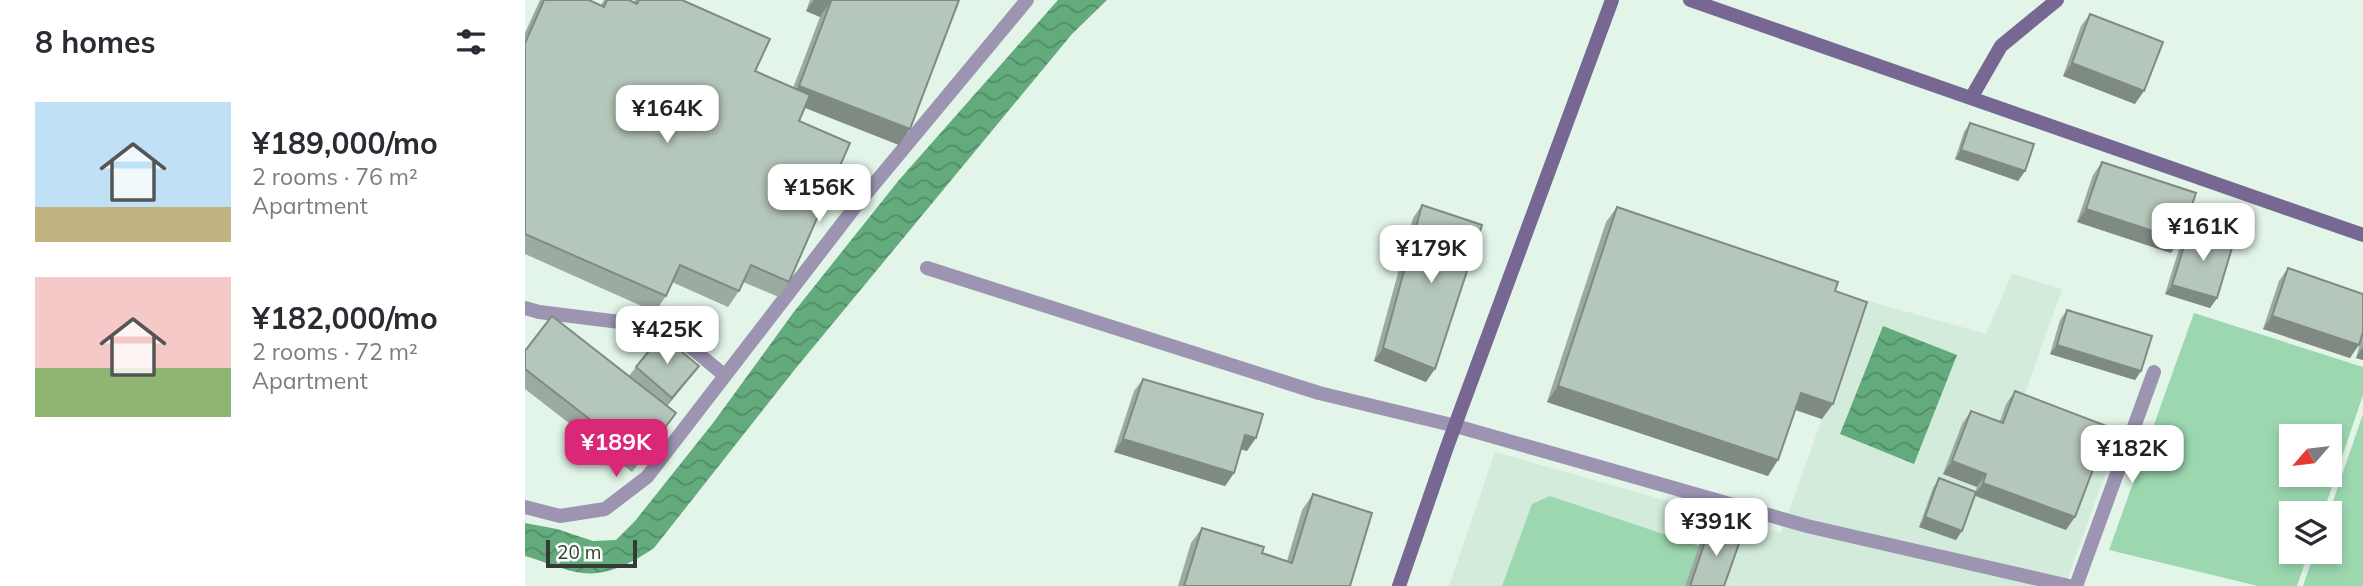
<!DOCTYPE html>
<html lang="en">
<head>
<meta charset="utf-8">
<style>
	body { margin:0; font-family:Mulish,sans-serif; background:#f2f2f3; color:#2b2b33; height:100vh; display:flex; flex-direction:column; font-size:26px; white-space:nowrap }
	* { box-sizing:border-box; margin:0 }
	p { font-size:23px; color:#7c7c81 }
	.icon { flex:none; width:38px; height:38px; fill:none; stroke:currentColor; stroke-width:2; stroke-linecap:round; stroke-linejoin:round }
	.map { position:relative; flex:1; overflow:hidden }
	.sheet { display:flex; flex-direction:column; background:#fff; width:525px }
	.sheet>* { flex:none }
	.needle { width:46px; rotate:242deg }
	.tools { position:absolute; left:1754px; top:424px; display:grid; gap:14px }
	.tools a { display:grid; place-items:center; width:63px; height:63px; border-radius:0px; background:#fff; box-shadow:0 4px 10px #0003; font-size:35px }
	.scale { position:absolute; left:21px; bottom:18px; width:91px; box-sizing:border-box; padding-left:7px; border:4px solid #343a36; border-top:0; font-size:19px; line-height:24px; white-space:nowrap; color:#343a36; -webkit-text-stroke:5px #f8fef9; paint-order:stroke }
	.price { position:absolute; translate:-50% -60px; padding:0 16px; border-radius:14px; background:#fff; color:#222; font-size:23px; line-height:46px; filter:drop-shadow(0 2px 4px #0008) }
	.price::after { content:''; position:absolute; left:50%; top:42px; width:21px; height:16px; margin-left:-10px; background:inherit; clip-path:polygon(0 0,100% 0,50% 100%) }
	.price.on { background:#db2777; color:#fff }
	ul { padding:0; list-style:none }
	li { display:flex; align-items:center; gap:21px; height:175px; padding:0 35px }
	li span { display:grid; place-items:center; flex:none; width:196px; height:140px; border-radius:0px; color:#555 }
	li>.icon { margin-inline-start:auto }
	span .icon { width:84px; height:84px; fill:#fffc; stroke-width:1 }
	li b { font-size:30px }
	h2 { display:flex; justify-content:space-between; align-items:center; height:84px; padding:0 35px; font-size:30px }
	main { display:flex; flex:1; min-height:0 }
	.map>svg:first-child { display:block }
	.built { fill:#d3ebda }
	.pitch { fill:#9cd7b0; fill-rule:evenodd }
	.water { fill:url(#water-waves) }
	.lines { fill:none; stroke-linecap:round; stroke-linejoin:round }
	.street { stroke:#9d94b2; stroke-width:14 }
	.secondary { stroke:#776893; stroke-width:14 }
	.wall { fill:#9caaa0 }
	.shaded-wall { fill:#7f8b82 }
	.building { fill:#b5c6ba; stroke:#7f8b82; stroke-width:2 }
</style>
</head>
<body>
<main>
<section class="sheet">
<h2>8 homes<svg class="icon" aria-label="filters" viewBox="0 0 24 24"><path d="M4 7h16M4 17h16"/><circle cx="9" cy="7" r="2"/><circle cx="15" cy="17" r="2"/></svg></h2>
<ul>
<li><span style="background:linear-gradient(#bfe0f5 75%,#c2b280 0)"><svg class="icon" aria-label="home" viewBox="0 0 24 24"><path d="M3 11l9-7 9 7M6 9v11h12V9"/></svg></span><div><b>¥189,000/mo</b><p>2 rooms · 76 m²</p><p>Apartment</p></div></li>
<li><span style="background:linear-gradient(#f6c9c9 65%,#8fb573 0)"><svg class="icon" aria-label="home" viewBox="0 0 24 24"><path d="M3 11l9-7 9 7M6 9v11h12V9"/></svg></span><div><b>¥182,000/mo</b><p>2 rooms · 72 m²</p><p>Apartment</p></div></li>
</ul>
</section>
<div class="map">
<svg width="1838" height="586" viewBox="0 0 1838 586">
	<defs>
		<pattern id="water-waves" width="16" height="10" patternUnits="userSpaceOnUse" patternTransform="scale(1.75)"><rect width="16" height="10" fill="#63ab7d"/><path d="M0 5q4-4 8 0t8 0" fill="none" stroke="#528c67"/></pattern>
	</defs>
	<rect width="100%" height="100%" fill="#e3f4e8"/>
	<!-- built -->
	<path class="built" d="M1487 274 1537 289 1499 396 1596 429 1540 586H924L970 452 1256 533 1340 300 1461 334Z"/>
	<!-- pitch -->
	<path class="pitch" d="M1669 313 1838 367V395L1798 513H1766V551H1784L1772 586H1733L1584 550ZM1766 436H1804V474H1766Z
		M1838 414V586H1778L1790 551H1804V513Z
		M1025 496 1174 546 1160 586H977L1007 504Z"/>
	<!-- water -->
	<path class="water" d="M533 0H582L547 34 271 368 129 548C110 561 84 576 58 573 40 571 18 561 0 556V523L32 529 68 541 91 540 110 521 188 423 268 313 374 180Z
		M1358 326 1432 355 1389 464 1315 434Z"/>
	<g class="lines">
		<!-- street -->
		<path class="street" d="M402 268 794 393 931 426 1282 526 1544 586
			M0 308 14 312 95 322 150 334 199 375
			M0 507 35 516 80 509 122 477 330 207 502 0
			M1551 586 1629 372"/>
		<!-- secondary -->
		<path class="secondary" d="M1165 0 1838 235
			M1446 98 1476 46 1532 0
			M874 586 922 447 1087 0"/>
	</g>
	<!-- wall -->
	<path class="wall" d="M15 0H64L76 5 79 0H104L109 2 110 0H157L230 71 268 88 295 17 281 11 285 0H434L374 145 280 108 274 121 264 282 254 297 218 282 214 291 203 307 147 282 141 296 130 312 0 254V33Z
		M1565 14 1610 104 1538 76 1556 26Z
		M1445 123 1500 171 1493 181 1430 159 1439 132Z
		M1577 162 1646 253 1552 222 1568 175Z
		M897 205 901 382 849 361 888 218Z
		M1092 207 1310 291 1297 419 1270 410 1243 476 1022 402 1081 222Z
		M1665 227 1692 298 1685 308 1640 294 1658 236Z
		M1763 268 1838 294V360L1831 358 1838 333 1825 358 1738 329 1754 281Z
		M1542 310 1616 371 1610 380 1525 354 1535 320Z
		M0 351 104 376 111 367 167 375 142 406V426L107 472 0 389Z
		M618 379 722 451 716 449 709 473 700 486 589 452 609 391Z
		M1490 391 1541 530 1450 496 1431 540 1394 527 1408 488 1414 478 1450 492 1452 487 1418 474 1437 424 1446 411 1475 421 1481 404Z
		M788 494 825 586H653L666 543 677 528 737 553 762 561 777 510Z
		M1186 524 1199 586H1160L1177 537Z"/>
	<!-- shaded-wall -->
	<path class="shaded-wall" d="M289 0H303L306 1 295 17 281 11Z
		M1547 63 1619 91 1610 104 1538 76Z
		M274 86 385 129 374 145 263 101Z
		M1436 150 1500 171 1493 181 1430 159Z
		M1561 209 1655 240 1646 253 1552 222Z
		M1647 285 1692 298 1685 308 1640 294Z
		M1747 316 1834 345 1825 358 1738 329Z
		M1532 345 1616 371 1610 380 1525 354Z
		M858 348 910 369 901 382 849 361Z
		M1837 348H1838V360L1831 358Z
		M174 366 167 375 141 407 147 398Z
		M1033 386 1253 460 1243 476 1022 402Z
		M1276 393 1308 404 1297 419 1265 408Z
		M720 435 731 438 722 451 711 448Z
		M598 439 709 473 700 486 589 452Z
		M1427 461 1461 474 1452 487 1418 474Z
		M1458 483 1550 517 1541 530 1449 495Z
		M1400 517 1437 531 1431 540 1394 527Z"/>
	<!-- building -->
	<path class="building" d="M19 0H64L79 7 82 0H104L112 4 114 0H157L245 39 230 71 285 95 274 121 325 143 264 282 226 265 214 291 155 265 141 296 0 234V43Z
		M303 0H434L385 129 274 86 306 1Z
		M1565 14 1638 42 1619 91 1547 63Z
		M1445 123 1509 144 1500 171 1436 150Z
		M1577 162 1671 193 1655 240 1561 209Z
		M897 205 957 225 910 369 858 348Z
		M1092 207 1313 282 1310 291 1342 302 1308 404 1276 393 1253 460 1033 386Z
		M1665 227 1709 241 1692 298 1647 285Z
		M1763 268 1838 294V332L1834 345 1747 316Z
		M1542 310 1627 336 1616 371 1532 345Z
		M27 316 151 413 116 459 0 369V351Z
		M137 335 174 366 147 398 111 367Z
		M618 379 738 414 731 438 720 435 709 473 598 439Z
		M1490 391 1584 427 1550 517 1458 483 1461 474 1427 461 1446 411 1478 423Z
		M1414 478 1451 492 1437 531 1400 517Z
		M788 494 847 513 825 586H659L677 528 739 547 737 553 767 563Z
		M1186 524 1217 535 1199 586H1165Z"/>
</svg>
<div class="tools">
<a><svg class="needle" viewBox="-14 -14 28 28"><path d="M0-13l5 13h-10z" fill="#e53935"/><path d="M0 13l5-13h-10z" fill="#7c7c81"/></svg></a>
<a><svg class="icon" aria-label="layers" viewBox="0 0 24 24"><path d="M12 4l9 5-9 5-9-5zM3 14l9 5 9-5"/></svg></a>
</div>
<div class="scale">20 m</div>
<b class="price" style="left:142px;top:145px">¥164K</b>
<b class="price" style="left:294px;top:224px">¥156K</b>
<b class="price" style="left:1678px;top:263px">¥161K</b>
<b class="price" style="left:906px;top:285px">¥179K</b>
<b class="price" style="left:142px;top:366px">¥425K</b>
<b class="price on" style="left:91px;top:479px">¥189K</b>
<b class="price" style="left:1607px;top:485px">¥182K</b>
<b class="price" style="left:1191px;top:558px">¥391K</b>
</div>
</main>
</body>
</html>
